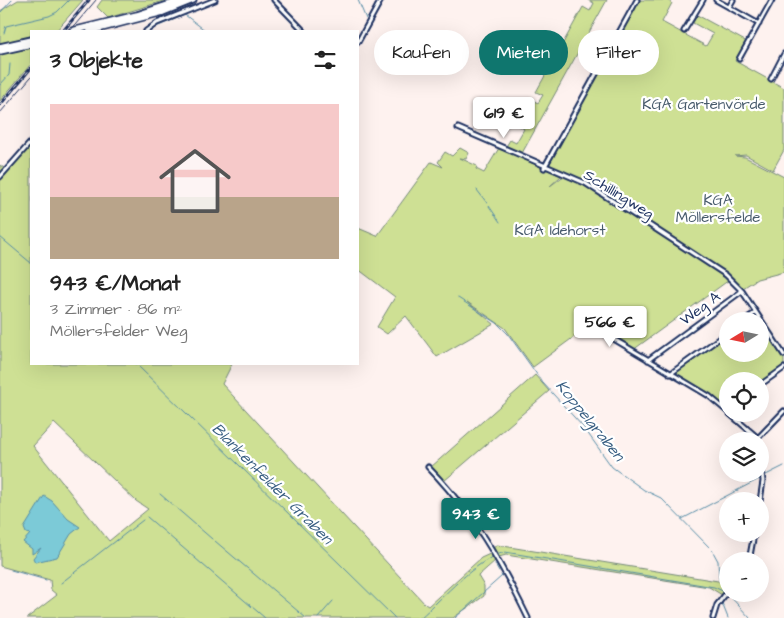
<!DOCTYPE html>
<html lang="de">
<head>
<meta charset="utf-8">
<style>
	body { margin:0; font-family:"Architects Daughter",sans-serif; background:#f6f6f6; color:#222; height:100vh; display:flex; flex-direction:column; font-size:19px; white-space:nowrap }
	* { box-sizing:border-box; margin:0 }
	p { font-size:16px; color:#767676 }
	.icon { flex:none; width:28px; height:28px; fill:none; stroke:currentColor; stroke-width:2; stroke-linecap:round; stroke-linejoin:round }
	.map { position:relative; flex:1; overflow:hidden }
	.panel { position:absolute; left:30px; top:30px; width:329px; height:335px; display:flex; flex-direction:column; background:#fff; border-radius:0px; box-shadow:0 5px 20px #0002 }
	.panel>* { flex:none }
	.hud { position:absolute; left:374px; top:30px; width:335px; height:45px; display:flex; gap:10px }
	.needle { width:32px; rotate:260deg }
	.fabs { position:absolute; left:719px; top:312px; display:grid; gap:10px }
	.fabs a { display:grid; place-items:center; width:50px; height:50px; border-radius:50%; background:#fff; box-shadow:0 5px 20px #0002; font-size:25px }
	.price { position:absolute; translate:-50% -42px; padding:0 11px; border-radius:5px; background:#fff; color:#222; font-size:16px; line-height:32px; filter:drop-shadow(0 1px 2px #0008) }
	.price::after { content:''; position:absolute; left:50%; top:30px; width:15px; height:11px; margin-left:-8px; background:inherit; clip-path:polygon(0 0,100% 0,50% 100%) }
	.price.on { background:#0f766e; color:#fff }
	ul { padding:0; list-style:none }
	li { display:grid; align-content:center; gap:10px; height:265px; padding:0 20px }
	li span { display:grid; place-items:center; height:155px; border-radius:0px; color:#555 }
	li>.icon { margin-inline-start:auto }
	span .icon { width:90px; height:90px; fill:#fffc; stroke-width:1 }
	li b { font-size:21px }
	h2 { display:flex; justify-content:space-between; align-items:center; height:60px; padding:0 20px; font-size:21px }
	.tag { padding:0 18px; border-radius:22px; background:#fff; box-shadow:0 5px 20px #0002; font-size:18px; line-height:45px }
	.tag.on { background:#0f766e; color:#fff }
	.map>svg:first-child { display:block }
	.green { fill:#cee094; stroke:#748879; fill-rule:evenodd }
	.water { fill:#7bcad7; stroke:#558ca7 }
	.lines { fill:none; stroke-linecap:round; stroke-linejoin:round }
	.stream { stroke:#558ca7; stroke-width:1 }
	.minor-casing { stroke:#1b2f5e; stroke-width:7 }
	.highway-casing { stroke:#1b2f5e; stroke-width:9 }
	.minor { stroke:#fff; stroke-width:3 }
	.highway { stroke:#fff; stroke-width:5.5 }
	.tram { stroke:#1b2f5e; stroke-width:1 }
	.rail-casing { stroke:#1b2f5e; stroke-width:3 }
	.rail { stroke:#fff; stroke-width:1; stroke-dasharray:4; stroke-linecap:butt }
	.labels { text-anchor:middle; stroke-width:4.5; stroke-linejoin:round; paint-order:stroke }
	.park-label { font-size:15px; fill:#485b6c; stroke:#fff }
	.street-label { font-size:15px; fill:#1b2f5e; stroke:#fff }
	.water-label { font-size:16px; font-style:italic; fill:#385e82; stroke:#fff }
</style>
</head>
<body>
<div class="map">
<svg width="784" height="618" viewBox="0 0 784 618">
	<rect width="100%" height="100%" fill="#fef2ef"/>
	<filter id="ink" filterUnits="userSpaceOnUse"><feTurbulence type="fractalNoise" baseFrequency=".02" numOctaves="2"/><feDisplacementMap in="SourceGraphic" scale="10" xChannelSelector="R" yChannelSelector="G"/><feConvolveMatrix kernelMatrix="1 2 1 2 8 2 1 2 1" color-interpolation-filters="sRGB"/></filter>
	<g filter="url(#ink)">
		<!-- green -->
		<path class="green" d="M18 0H83L56 31H31V64L0 101V11Z
			M102 0H167L108 18 97 7Z
			M588 0H607L521 155 505 148 510 140 516 143 524 129 518 125 532 100 538 103 543 95 536 92 583 7 590 11 594 3Z
			M639 0H668L672 3 662 22 706 46 713 34 693 23 697 15 747 42 735 61 784 88V150L773 170 746 155 735 156 745 157 784 177V272L757 279 743 288 727 276 729 280 633 350 593 323 533 367 505 328 467 302 494 324 437 357 406 316 387 334 377 327 395 297 358 269V228L377 236 431 162 443 167 438 162 445 152 452 156 460 148 469 153 466 159 460 158 477 166 476 169 484 173 499 148 561 176 550 186 565 175 548 167Z
			M31 145V364H232L222 384 425 604 428 606 481 558 492 553 496 560 478 576 484 586V596L453 618H27L57 595 51 590 50 580 0 566V165L8 171ZM54 423 136 501 148 509 109 541 33 446Z
			M760 322 784 358V366L760 383V381H728L727 407 725 409 707 393 673 374 727 334 728 354H760Z
			M535 375 549 391 444 481 431 467Z
			M497 545 724 582 727 588 722 595 709 587 506 555 499 557 493 548Z"/>
		<!-- water -->
		<path class="water" d="M44 496 52 501 68 519 80 527 71 534 57 557 35 562 33 558 41 548 32 554V549L23 542 30 534 26 533 24 528Z"/>
		<g class="lines">
			<!-- stream -->
			<path class="stream" d="M358 0 366 19
				M0 13 12 0
				M151 31 156 27 185 15 206 31
				M4 33 6 26 49 16 57 12 69 0
				M0 85 9 75 10 64
				M477 190 487 203
				M489 206 500 222
				M0 237 31 263
				M458 298 497 323 508 334 543 383 584 428 612 467 644 490 661 498 712 550 718 561 719 579
				M136 364 395 618
				M766 475 784 466
				M160 494 212 539
				M147 517 265 618
				M682 519 761 478
				M215 541 306 618
				M112 544 143 520
				M495 564 499 571
				M11 570 46 580
				M61 583 111 544
				M728 594 750 618
				M722 603 728 618
				M318 618 333 601
				M420 618C444 597 475 560 505 552L714 587 727 593
				M455 618 502 576 501 575"/>
			<!-- minor casing -->
			<g class="minor-casing">
				<path id="minor" d="M274 0 304 31
					M716 0 759 24
					M729 7 733 0
					M146 31 157 23 215 0
					M684 31 703 0
					M358 42 381 0
					M739 59 772 0
					M771 79 784 54
					M458 128 585 183 726 275 742 291 784 355
					M544 168 637 0
					M0 177 31 142
					M743 321 755 313
					M592 326 709 396 728 412
					M648 360 742 291
					M670 374 728 332
					M760 385 784 368
					M730 414 758 438
					M758 438 784 411
					M428 467C472 512 501 562 528 618
					M760 501 763 481 760 454
					M749 561 754 534
					M713 618 717 605 728 591"/>
			</g>
			<!-- highway casing -->
			<g class="highway-casing">
				<path id="highway" d="M72 31 137 15 183 0
					M90 31 163 12 193 0
					M0 47 31 40
					M0 51 31 44"/>
			</g>
			<!-- minor -->
			<use href="#minor" class="minor"/>
			<!-- highway -->
			<use href="#highway" class="highway"/>
			<!-- tram -->
			<path class="tram" d="M70 31 96 0
				M0 113 31 77"/>
			<!-- rail casing -->
			<g class="rail-casing">
				<path id="rail" d="M63 31 89 0
					M0 105 31 68"/>
			</g>
			<!-- rail -->
			<use href="#rail" class="rail"/>
		</g>
	</g>
	<g class="labels">
		<!-- park labels -->
		<g class="park-label">
			<text x="704" y="109">KGA Gartenvörde</text>
			<text x="718" y="205">KGA<tspan x="718" dy="17">Möllersfelde</tspan></text>
			<text x="560" y="235">KGA Idehorst</text>
		</g>
		<!-- street labels -->
		<g class="street-label">
			<text transform="translate(619 194) rotate(32)" y="5">Schillingweg</text>
			<text transform="translate(700 308) rotate(-36)" y="5">Weg A</text>
		</g>
		<!-- water labels -->
		<g class="water-label">
			<text transform="translate(591 420) rotate(51)" y="6">Koppelgraben</text>
			<text transform="translate(273 483) rotate(45)" y="6">Blankenfelder Graben</text>
		</g>
	</g>
</svg>
<div class="fabs">
<a><svg class="needle" viewBox="-14 -14 28 28"><path d="M0-13l5 13h-10z" fill="#e53935"/><path d="M0 13l5-13h-10z" fill="#767676"/></svg></a>
<a><svg class="icon" aria-label="locate" viewBox="0 0 24 24"><circle cx="12" cy="12" r="6"/><path d="M12 2v4M12 18v4M2 12h4M18 12h4"/></svg></a>
<a><svg class="icon" aria-label="layers" viewBox="0 0 24 24"><path d="M12 4l9 5-9 5-9-5zM3 14l9 5 9-5"/></svg></a>
<a>+</a>
<a>−</a>
</div>
<b class="price" style="left:504px;top:139px">619 €</b>
<b class="price" style="left:610px;top:348px">566 €</b>
<b class="price on" style="left:476px;top:540px">943 €</b>
<div class="hud">
<a class="tag">Kaufen</a>
<a class="tag on">Mieten</a>
<a class="tag">Filter</a>
</div>
<section class="panel">
<h2>3 Objekte<svg class="icon" aria-label="filters" viewBox="0 0 24 24"><path d="M4 7h16M4 17h16"/><circle cx="9" cy="7" r="2"/><circle cx="15" cy="17" r="2"/></svg></h2>
<ul>
<li><span style="background:linear-gradient(#f6c9c9 60%,#b9a48a 0)"><svg class="icon" aria-label="home" viewBox="0 0 24 24"><path d="M3 11l9-7 9 7M6 9v11h12V9"/></svg></span><div><b>943 €/Monat</b><p>3 Zimmer · 86 m²</p><p>Möllersfelder Weg</p></div></li>
</ul>
</section>
</div>
</body>
</html>
